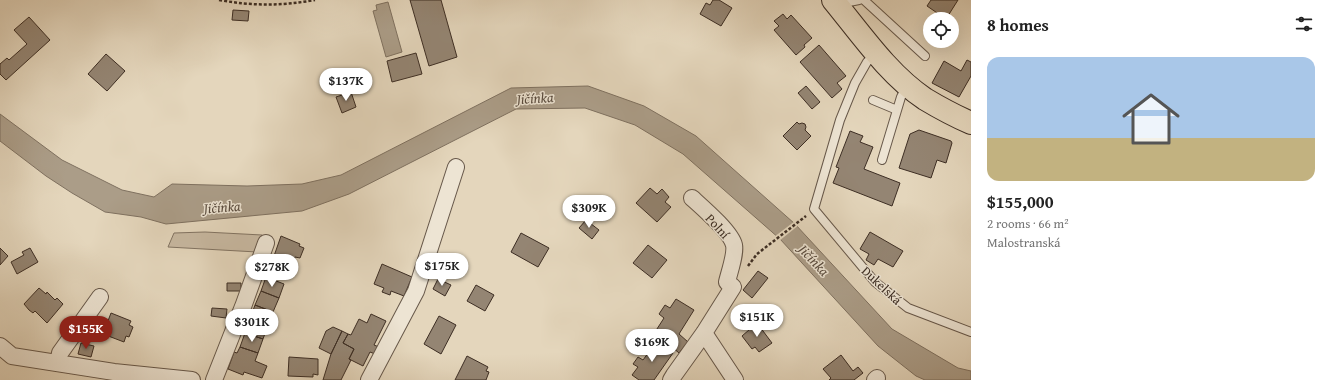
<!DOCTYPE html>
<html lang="en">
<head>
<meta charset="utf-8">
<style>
	body { margin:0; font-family:"Gentium Book Plus",serif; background:#f2f2f2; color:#222; height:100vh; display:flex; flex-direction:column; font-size:15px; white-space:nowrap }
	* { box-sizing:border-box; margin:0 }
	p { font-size:13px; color:#767676 }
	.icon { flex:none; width:22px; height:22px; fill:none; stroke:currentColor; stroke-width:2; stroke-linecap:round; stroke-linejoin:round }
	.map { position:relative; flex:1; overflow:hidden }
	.drawer { display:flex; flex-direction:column; background:#fff; width:360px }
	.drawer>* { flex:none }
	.buttons { position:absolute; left:923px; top:12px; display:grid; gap:8px }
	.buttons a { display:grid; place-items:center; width:36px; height:36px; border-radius:50%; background:#fff; box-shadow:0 4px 16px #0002; font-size:20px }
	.price { position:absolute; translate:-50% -34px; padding:0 9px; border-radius:14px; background:#fff; color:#222; font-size:13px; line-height:26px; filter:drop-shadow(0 1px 2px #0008) }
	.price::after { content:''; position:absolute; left:50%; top:24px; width:12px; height:9px; margin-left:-6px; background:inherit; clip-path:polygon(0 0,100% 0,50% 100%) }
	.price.on { background:#8f2418; color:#fff }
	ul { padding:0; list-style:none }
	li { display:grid; align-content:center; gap:8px; height:212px; padding:0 16px }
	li+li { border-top:1px solid #e0e0e0 }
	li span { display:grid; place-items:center; height:124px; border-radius:12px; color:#555 }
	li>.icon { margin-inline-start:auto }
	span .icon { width:72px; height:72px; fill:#fffc; stroke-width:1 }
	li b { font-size:17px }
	h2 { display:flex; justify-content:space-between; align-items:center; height:48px; padding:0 16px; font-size:17px }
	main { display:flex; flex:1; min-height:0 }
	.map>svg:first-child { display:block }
	.green { fill:#c8b9a2; stroke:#827463 }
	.water { fill:#ab9d88; stroke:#7f7160 }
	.pier { fill:#e4d6bc }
	.building { fill:#948573; stroke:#3d2e24 }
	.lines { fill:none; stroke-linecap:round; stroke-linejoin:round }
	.lane-casing { stroke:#67584a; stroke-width:10 }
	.street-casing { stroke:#67584a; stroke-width:18 }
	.primary-casing { stroke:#3d2e24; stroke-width:24 }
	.path { stroke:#3d2e24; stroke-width:2.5; stroke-dasharray:3 2; stroke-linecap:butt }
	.lane { stroke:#ede4d3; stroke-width:8 }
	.street { stroke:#ede4d3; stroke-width:16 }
	.primary { stroke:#e4d6bc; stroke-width:22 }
	.labels { text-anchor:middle; stroke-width:3; stroke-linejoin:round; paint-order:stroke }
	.street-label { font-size:13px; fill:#3d2e24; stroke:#ede4d3 }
	.water-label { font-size:14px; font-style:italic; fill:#584a3d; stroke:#ede4d3 }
</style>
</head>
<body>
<main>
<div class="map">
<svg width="971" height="380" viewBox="0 0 971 380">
	<rect width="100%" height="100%" fill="#e4d6bc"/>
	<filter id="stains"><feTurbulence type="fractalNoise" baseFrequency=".005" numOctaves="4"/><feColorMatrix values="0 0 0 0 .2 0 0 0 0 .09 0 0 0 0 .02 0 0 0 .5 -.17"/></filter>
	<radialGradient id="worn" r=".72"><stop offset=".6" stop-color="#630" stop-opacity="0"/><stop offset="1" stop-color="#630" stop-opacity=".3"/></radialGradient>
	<!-- green -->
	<path class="green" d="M205 232 262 235 257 252 168 247 174 233Z"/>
	<!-- water -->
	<path class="water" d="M388 2 402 52 386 57 373 11 377 10 376 5Z
		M588 86 644 106 696 136 795 224 892 329 958 368 971 371V380H925L916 376 878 346 780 239 683 154 635 125 585 108 516 109 349 194 302 211 166 224 141 217 105 212 72 193 46 176 0 141V114L62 160 122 190 154 197 172 184 247 186 302 184 341 175 511 88Z"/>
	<!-- pier -->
	<path class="pier" d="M795 221 799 225 779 241 774 237Z"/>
	<!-- building -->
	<path class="building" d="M410 0H441L457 57 429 66Z
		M713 0H719L732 8 721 26 700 14 706 3 710 5Z
		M931 0H958L946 19 927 6Z
		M233 10 249 11 248 21 232 20Z
		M783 14 787 19 791 15 812 38 804 45 805 47 796 55 774 30 779 26 774 21Z
		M29 17 50 40 6 80 0 74V64L7 58 9 60 27 44 14 30Z
		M819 45 846 76 837 83 842 89 832 98 800 62Z
		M416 53 422 74 392 82 387 61Z
		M106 54 125 71 107 91 88 74Z
		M967 60 971 62V76L959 97 932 83 944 61 961 71Z
		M806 86 820 102 812 109 798 93Z
		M351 92 356 107 342 113 336 97Z
		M797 122 799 124 802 123 805 124 806 127 805 130 811 136 797 150 783 136Z
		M919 130 951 141 952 143 946 163 937 160 931 178 899 168 910 134Z
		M850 131 863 136 860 142 873 147 864 169 900 183 892 206 833 183 839 168 836 167Z
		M650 188 657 194 662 189 669 197 665 202 671 207 657 222 636 203Z
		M586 220 599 230 592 239 579 228Z
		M870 232 903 251 893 267 878 259 874 265 866 260 869 254 860 249Z
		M521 233 549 248 538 267 511 252Z
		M281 236 300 244 299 246 304 248 300 258 295 257 293 263 274 256Z
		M648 245 667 260 652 278 633 263Z
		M0 248 8 256 0 265Z
		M30 248 38 262 17 274 11 262 24 255 22 252Z
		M274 256 293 263 288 275 269 268Z
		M382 264 412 277 404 296 391 291 390 295 382 292 384 288 374 284Z
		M758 271 768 278 752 298 743 290Z
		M266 277 284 284 279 298 261 291Z
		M438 279 451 285 445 296 433 289Z
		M227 283H241V291H227Z
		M476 285 494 295 485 311 467 301Z
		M39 288 46 294 47 292 55 300 57 298 63 304 47 323 35 311 33 313 29 310 24 304Z
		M261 291 279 298 273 312 255 305Z
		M676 299 694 310 679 334 688 342 679 353 655 332 664 318 659 314 665 305 670 308Z
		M255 305 273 312 268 325 250 319Z
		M212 308 227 309 226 318 211 316Z
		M111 313 131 321 129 325 133 327 129 337 126 336 124 342 103 334Z
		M371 314 386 321 374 345 379 347 375 354 370 352 363 366 349 359 354 349 343 343 348 334 351 335 359 319 367 323Z
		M439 316 456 325 441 354 424 344Z
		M250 319 268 325 263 339 242 332 245 324 248 326Z
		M757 323 772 343 759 352 755 347 752 349 742 336Z
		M333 327 342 331 331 354 319 348 326 331Z
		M342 331 348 334 343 343 354 349 349 359 351 360 341 380H323L331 354Z
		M245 333 263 339 258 353 240 347Z
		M657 341 673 353 654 380H639L632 375 638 367 633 364 638 357 643 360Z
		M81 343 94 346 91 357 78 354Z
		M240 347 258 353 255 361 267 366 262 378 244 372 243 375 228 369 234 352 237 353Z
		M841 355 853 371 858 367 863 373 854 380H829L831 378 823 369Z
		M467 356 488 367 486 371 489 372 486 380H455Z
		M289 357 318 359V375L313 374V377L288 376Z"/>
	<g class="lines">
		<!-- lane casing -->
		<g class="lane-casing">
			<path id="lane" d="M864 0 925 56
				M839 6 849 2 859 0
				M876 54 867 62 855 83 840 120 814 209 875 282 908 308 971 332
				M873 100 897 110
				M882 160 901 97 907 85"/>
		</g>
		<!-- street casing -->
		<g class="street-casing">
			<path id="street" d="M704 333 735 380
				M0 346 12 356 114 372 192 380
				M58 363 60 353 100 297
				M214 380 244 304 266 243
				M369 380 416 291 456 167
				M671 380 674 375 704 333 733 287 727 282C729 273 736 254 734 245 731 232 703 208 692 198
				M875 380 877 378"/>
		</g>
		<!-- primary casing -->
		<g class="primary-casing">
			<path id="primary" d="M833 0C861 34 888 74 925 99 940 108 955 116 971 123"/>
		</g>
		<!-- path -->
		<path class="path" d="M219 0C253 6 281 6 315 0
			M748 266 757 254 806 216"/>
		<!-- lane -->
		<use href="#lane" class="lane"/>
		<!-- street -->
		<use href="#street" class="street"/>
		<!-- primary -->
		<use href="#primary" class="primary"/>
	</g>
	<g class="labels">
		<!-- street labels -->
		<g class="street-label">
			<text transform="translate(718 226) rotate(48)" y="5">Polní</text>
			<text transform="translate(882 285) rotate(43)" y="5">Dukelská</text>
		</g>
		<!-- water labels -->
		<g class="water-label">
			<text transform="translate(535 98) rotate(-3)" y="5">Jičínka</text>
			<text transform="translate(222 207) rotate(-4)" y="5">Jičínka</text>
			<text transform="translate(814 260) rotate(47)" y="5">Jičínka</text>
		</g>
	</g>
	<rect width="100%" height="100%" filter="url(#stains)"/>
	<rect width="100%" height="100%" fill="url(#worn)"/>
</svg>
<div class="buttons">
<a><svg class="icon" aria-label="locate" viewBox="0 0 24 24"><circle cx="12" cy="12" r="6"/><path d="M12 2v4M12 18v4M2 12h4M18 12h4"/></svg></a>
</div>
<b class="price" style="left:346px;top:102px">$137K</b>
<b class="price" style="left:589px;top:229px">$309K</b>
<b class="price" style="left:442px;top:287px">$175K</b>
<b class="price" style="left:272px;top:288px">$278K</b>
<b class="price" style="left:757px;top:338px">$151K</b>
<b class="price" style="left:252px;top:343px">$301K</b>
<b class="price on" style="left:86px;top:350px">$155K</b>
<b class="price" style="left:652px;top:363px">$169K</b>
</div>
<section class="drawer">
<h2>8 homes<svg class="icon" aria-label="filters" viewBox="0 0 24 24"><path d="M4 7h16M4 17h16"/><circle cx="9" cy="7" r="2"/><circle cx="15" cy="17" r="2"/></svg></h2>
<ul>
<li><span style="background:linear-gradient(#a9c7e8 65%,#c2b280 0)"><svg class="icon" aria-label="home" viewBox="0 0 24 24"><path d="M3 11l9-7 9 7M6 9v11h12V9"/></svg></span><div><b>$155,000</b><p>2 rooms · 66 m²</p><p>Malostranská</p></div></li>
</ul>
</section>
</main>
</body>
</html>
